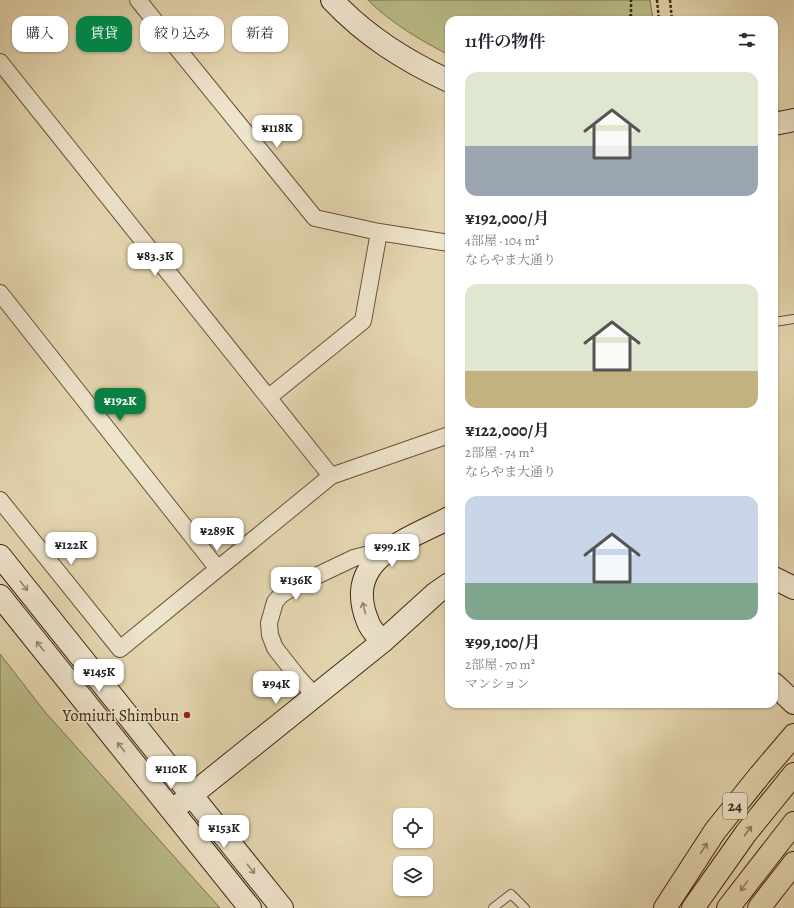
<!DOCTYPE html>
<html lang="ja">
<head>
<meta charset="utf-8">
<style>
	body { margin:0; font-family:Alegreya,"Noto Serif JP",serif; background:#f2f2f3; color:#2b2b33; height:100vh; display:flex; flex-direction:column; font-size:15px; white-space:nowrap }
	* { box-sizing:border-box; margin:0 }
	p { font-size:13px; color:#7c7c81 }
	.icon { flex:none; width:22px; height:22px; fill:none; stroke:currentColor; stroke-width:2; stroke-linecap:round; stroke-linejoin:round }
	.map { position:relative; flex:1; overflow:hidden }
	.sheet { position:absolute; left:445px; top:16px; width:333px; height:692px; display:flex; flex-direction:column; background:#fff; border-radius:12px; box-shadow:0 1px 3px #0004 }
	.sheet>* { flex:none }
	.banner { position:absolute; left:12px; top:16px; width:373px; height:36px; display:flex; gap:8px }
	.buttons { position:absolute; left:393px; top:808px; display:grid; gap:8px }
	.buttons a { display:grid; place-items:center; width:40px; height:40px; border-radius:8px; background:#fff; box-shadow:0 1px 3px #0004; font-size:20px }
	.price { position:absolute; translate:-50% -34px; padding:0 9px; border-radius:8px; background:#fff; color:#222; font-size:13px; line-height:26px; filter:drop-shadow(0 1px 2px #0008) }
	.price::after { content:''; position:absolute; left:50%; top:24px; width:12px; height:9px; margin-left:-6px; background:inherit; clip-path:polygon(0 0,100% 0,50% 100%) }
	.price.current { background:#0b8043; color:#fff }
	ul { padding:0; list-style:none }
	li { display:grid; align-content:center; gap:8px; height:212px; padding:0 20px }
	li span { display:grid; place-items:center; height:124px; border-radius:12px; color:#555 }
	li>.icon { margin-inline-start:auto }
	span .icon { width:72px; height:72px; fill:#fffc; stroke-width:1 }
	li b { font-size:17px }
	h2 { display:flex; justify-content:space-between; align-items:center; height:48px; padding:0 20px; font-size:17px }
	.pill { padding:0 14px; border-radius:12px; background:#fff; box-shadow:0 1px 3px #0004; font-size:14px; line-height:36px }
	.pill.current { background:#0b8043; color:#fff }
	.map>svg:first-child { display:block }
	.green { fill:#b9bc87; stroke:#7e714b }
	.lines { fill:none; stroke-linecap:round; stroke-linejoin:round }
	.lane-casing { stroke:#6a5237; stroke-width:10 }
	.street-casing { stroke:#6a5237; stroke-width:18 }
	.secondary-casing { stroke:#42260f; stroke-width:24 }
	.highway-casing { stroke:#42260f; stroke-width:24 }
	.path { stroke:#42260f; stroke-width:2.5; stroke-dasharray:3 2; stroke-linecap:butt }
	.lane { stroke:#ede4cc; stroke-width:8 }
	.street { stroke:#ede4cc; stroke-width:16 }
	.secondary { stroke:#ede4cc; stroke-width:22 }
	.highway { stroke:#e4d6b0; stroke-width:22 }
	.oneway { stroke:#98856e }
	.oneway2 { stroke:#937e60 }
	.poi-dot { fill:#8f2418; stroke:#ede4cc; stroke-width:1.5 }
	.labels { text-anchor:middle; stroke-width:3; stroke-linejoin:round; paint-order:stroke }
	.shield { fill:#ede4cc; stroke:#755f48; stroke-width:1 }
	.shield-label { font-size:15px; font-weight:bold; fill:#42260f }
	.poi-label { font-size:16px; fill:#42260f; stroke:#ede4cc; text-anchor:end }
</style>
</head>
<body>
<div class="map">
<svg width="794" height="908" viewBox="0 0 794 908">
	<rect width="100%" height="100%" fill="#e4d6b0"/>
	<filter id="stains"><feTurbulence type="fractalNoise" baseFrequency=".005" numOctaves="4"/><feColorMatrix values="0 0 0 0 .2 0 0 0 0 .09 0 0 0 0 .02 0 0 0 .5 -.17"/></filter>
	<radialGradient id="worn" r=".72"><stop offset=".6" stop-color="#630" stop-opacity="0"/><stop offset="1" stop-color="#630" stop-opacity=".3"/></radialGradient>
	<!-- green -->
	<path class="green" d="M368 0H650L653 20H449V55C420 40 391 23 368 0Z
		M0 654 45 712 220 908H0Z"/>
	<g class="lines">
		<!-- lane casing -->
		<g class="lane-casing">
			<path id="lane" d="M774 322 794 319
				M493 908 511 894 525 908"/>
		</g>
		<!-- street casing -->
		<g class="street-casing">
			<path id="street" d="M138 0 315 218 379 232 449 243
				M0 62 331 476
				M0 293 218 569
				M269 397 363 321 379 232
				M0 500 120 649 331 476 449 435
				M315 696 297 676 275 648 270 635 269 623 275 602 281 595 293 587 354 558 388 549"/>
		</g>
		<!-- secondary casing -->
		<g class="secondary-casing">
			<path id="secondary" d="M332 0C366 36 404 60 449 81
				M774 124 794 120
				M0 556 282 908
				M774 578 794 588
				M0 596 250 908
				M382 642C378 636 370 629 368 622 342 559 405 541 449 518
				M774 684 794 703
				M179 805 382 642 436 593 449 584"/>
		</g>
		<!-- highway casing -->
		<g class="highway-casing">
			<path id="highway" d="M665 908 715 831 760 775 794 735
				M693 908 746 833 794 774
				M728 908 794 823
				M759 908 794 863"/>
		</g>
		<!-- path -->
		<path class="path" d="M657 0 659 20
			M670 0 672 20
			M626 20 631 15V0"/>
		<!-- lane -->
		<use href="#lane" class="lane"/>
		<!-- street -->
		<use href="#street" class="street"/>
		<!-- secondary -->
		<use href="#secondary" class="secondary"/>
		<!-- highway -->
		<use href="#highway" class="highway"/>
	</g>
	<!-- one-way arrows -->
	<defs><path id="oneway-shaft" d="M-6 0H5M1.5-3L5.5 0L1.5 3" fill="none" stroke-width="1.6" stroke-linecap="round" stroke-linejoin="round"/></defs>
	<g class="oneway">
		<use href="#oneway-shaft" transform="translate(24 586) rotate(51)"/>
		<use href="#oneway-shaft" transform="translate(364 608) rotate(-105)"/>
		<use href="#oneway-shaft" transform="translate(40 646) rotate(-129)"/>
		<use href="#oneway-shaft" transform="translate(121 747) rotate(-129)"/>
		<use href="#oneway-shaft" transform="translate(251 869) rotate(51)"/>
	</g>
	<g class="oneway2">
		<use href="#oneway-shaft" transform="translate(748 831) rotate(-53)"/>
		<use href="#oneway-shaft" transform="translate(704 848) rotate(-56)"/>
		<use href="#oneway-shaft" transform="translate(744 886) rotate(126)"/>
	</g>
	<!-- markers -->
	<circle class="poi-dot" cx="187" cy="715" r="4"/>
	<g class="labels">
		<!-- shield labels -->
		<rect class="shield" x="723" y="793" width="24" height="26" rx="3"/>
		<g class="shield-label">
			<text x="735" y="811">24</text>
		</g>
		<!-- poi labels -->
		<g class="poi-label">
			<text x="179" y="721">Yomiuri Shimbun</text>
		</g>
	</g>
	<rect width="100%" height="100%" filter="url(#stains)"/>
	<rect width="100%" height="100%" fill="url(#worn)"/>
</svg>
<div class="buttons">
<a><svg class="icon" aria-label="locate" viewBox="0 0 24 24"><circle cx="12" cy="12" r="6"/><path d="M12 2v4M12 18v4M2 12h4M18 12h4"/></svg></a>
<a><svg class="icon" aria-label="layers" viewBox="0 0 24 24"><path d="M12 4l9 5-9 5-9-5zM3 14l9 5 9-5"/></svg></a>
</div>
<b class="price" style="left:277px;top:149px">¥118K</b>
<b class="price" style="left:155px;top:277px">¥83.3K</b>
<b class="price current" style="left:120px;top:422px">¥192K</b>
<b class="price" style="left:217px;top:552px">¥289K</b>
<b class="price" style="left:71px;top:566px">¥122K</b>
<b class="price" style="left:392px;top:568px">¥99.1K</b>
<b class="price" style="left:296px;top:601px">¥136K</b>
<b class="price" style="left:99px;top:693px">¥145K</b>
<b class="price" style="left:276px;top:705px">¥94K</b>
<b class="price" style="left:171px;top:790px">¥110K</b>
<b class="price" style="left:224px;top:849px">¥153K</b>
<div class="banner">
<a class="pill">購入</a>
<a class="pill current">賃貸</a>
<a class="pill">絞り込み</a>
<a class="pill">新着</a>
</div>
<section class="sheet">
<h2>11件の物件<svg class="icon" aria-label="filters" viewBox="0 0 24 24"><path d="M4 7h16M4 17h16"/><circle cx="9" cy="7" r="2"/><circle cx="15" cy="17" r="2"/></svg></h2>
<ul>
<li><span style="background:linear-gradient(#dfe7d0 60%,#9aa5b1 0)"><svg class="icon" aria-label="home" viewBox="0 0 24 24"><path d="M3 11l9-7 9 7M6 9v11h12V9"/></svg></span><div><b>¥192,000/月</b><p>4部屋 · 104 m²</p><p>ならやま大通り</p></div></li>
<li><span style="background:linear-gradient(#dfe7d0 70%,#c2b280 0)"><svg class="icon" aria-label="home" viewBox="0 0 24 24"><path d="M3 11l9-7 9 7M6 9v11h12V9"/></svg></span><div><b>¥122,000/月</b><p>2部屋 · 74 m²</p><p>ならやま大通り</p></div></li>
<li><span style="background:linear-gradient(#c9d6e8 70%,#7fa58c 0)"><svg class="icon" aria-label="home" viewBox="0 0 24 24"><path d="M3 11l9-7 9 7M6 9v11h12V9"/></svg></span><div><b>¥99,100/月</b><p>2部屋 · 70 m²</p><p>マンション</p></div></li>
</ul>
</section>
</div>
</body>
</html>
